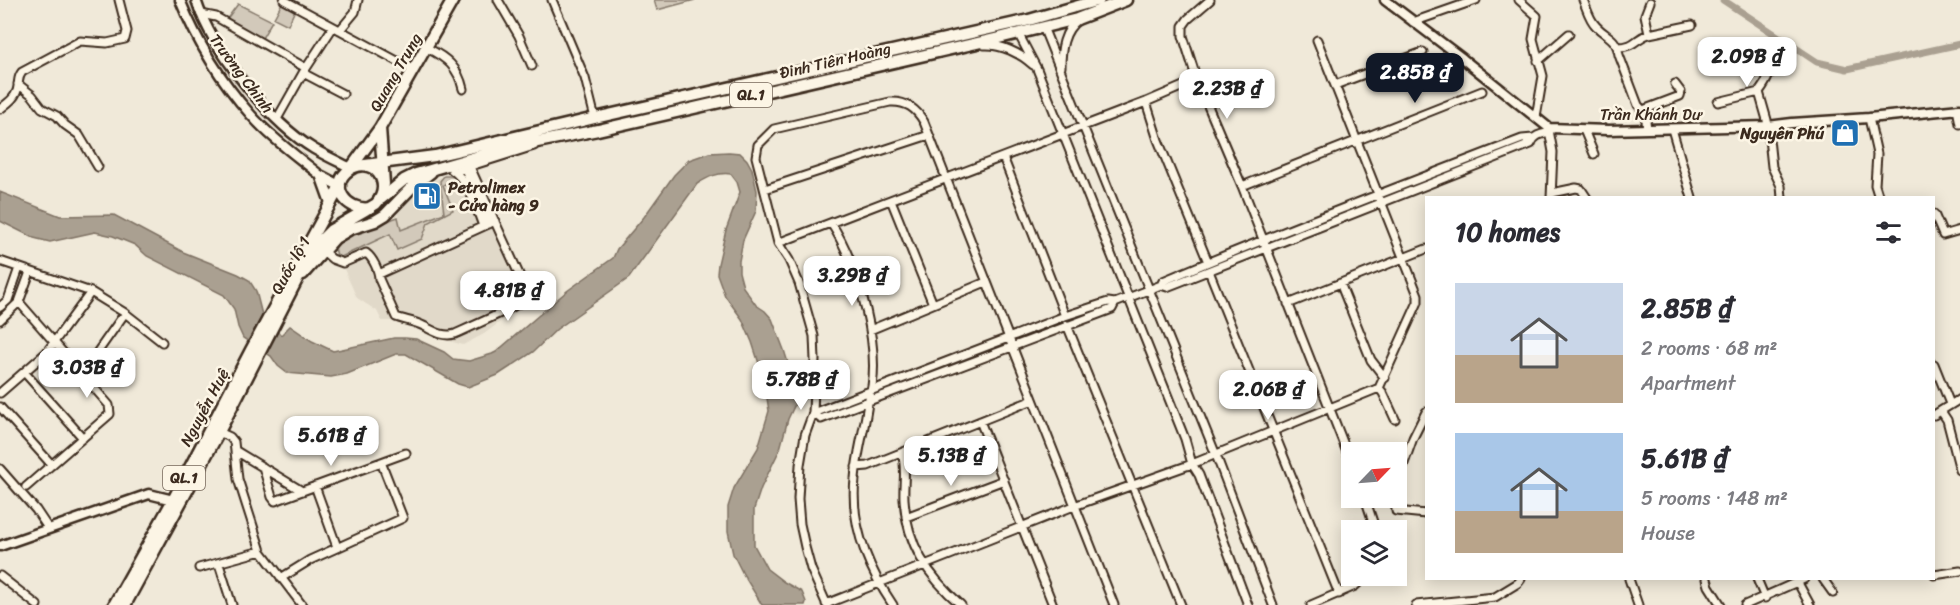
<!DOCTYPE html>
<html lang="en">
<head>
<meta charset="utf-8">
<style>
	body { margin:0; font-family:Sriracha,sans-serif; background:#f2f2f3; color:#2b2b33; height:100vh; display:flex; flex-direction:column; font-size:22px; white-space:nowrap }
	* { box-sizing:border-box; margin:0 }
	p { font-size:20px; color:#7c7c81 }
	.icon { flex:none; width:33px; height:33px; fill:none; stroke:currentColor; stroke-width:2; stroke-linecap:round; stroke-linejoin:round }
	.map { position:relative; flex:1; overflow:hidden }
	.details { position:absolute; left:1425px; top:196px; width:510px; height:384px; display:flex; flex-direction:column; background:#fff; border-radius:0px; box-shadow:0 3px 15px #0003 }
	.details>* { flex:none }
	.needle { width:39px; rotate:65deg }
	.controls { position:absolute; left:1341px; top:442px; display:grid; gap:12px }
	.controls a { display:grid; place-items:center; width:66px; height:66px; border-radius:0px; background:#fff; box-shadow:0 3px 15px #0003; font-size:30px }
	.price { position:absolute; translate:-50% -51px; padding:0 14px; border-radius:12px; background:#fff; color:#222; font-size:20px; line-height:39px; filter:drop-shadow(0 2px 3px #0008) }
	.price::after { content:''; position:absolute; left:50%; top:36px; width:18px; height:14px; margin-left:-9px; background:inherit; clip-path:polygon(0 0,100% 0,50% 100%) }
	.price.selected { background:#111827; color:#fff }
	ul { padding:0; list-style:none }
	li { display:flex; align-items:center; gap:18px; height:150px; padding:0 30px }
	li span { display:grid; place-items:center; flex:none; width:168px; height:120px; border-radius:0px; color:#555 }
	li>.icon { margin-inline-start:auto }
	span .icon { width:72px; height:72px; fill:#fffc; stroke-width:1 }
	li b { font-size:26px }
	h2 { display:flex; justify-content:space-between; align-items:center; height:72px; padding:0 30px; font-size:26px }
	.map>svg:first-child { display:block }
	.built { fill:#e1d9c9 }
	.green { fill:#d2c9ba; stroke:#867a6c; stroke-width:1.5 }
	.water { fill:#aaa091; stroke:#7e7163; stroke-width:1.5 }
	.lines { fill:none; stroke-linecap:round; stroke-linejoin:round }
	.canal { stroke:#aaa091; stroke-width:7 }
	.minor-casing { stroke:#3b2a1e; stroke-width:11 }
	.tertiary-casing { stroke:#3b2a1e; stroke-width:13 }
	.secondary-casing { stroke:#3b2a1e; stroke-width:14 }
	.primary-casing { stroke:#3b2a1e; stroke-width:15 }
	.trunk-casing { stroke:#3b2a1e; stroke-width:15 }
	.minor { stroke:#fcf5e5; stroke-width:7 }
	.tertiary { stroke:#fcf5e5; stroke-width:8 }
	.secondary { stroke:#fcf5e5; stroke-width:9 }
	.primary { stroke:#fcf5e5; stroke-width:10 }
	.trunk { stroke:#fcf5e5; stroke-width:10 }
	.labels { text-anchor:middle; stroke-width:5; stroke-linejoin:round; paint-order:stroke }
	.shield { fill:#fcf5e5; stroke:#75675a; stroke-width:1.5 }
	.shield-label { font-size:15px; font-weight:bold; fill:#3b2a1e }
	.street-label { font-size:16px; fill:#3b2a1e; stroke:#fcf5e5 }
	.poi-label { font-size:16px; font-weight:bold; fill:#3b2a1e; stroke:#fcf5e5; text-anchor:end }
</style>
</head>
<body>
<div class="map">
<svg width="1960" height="605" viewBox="0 0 1960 605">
	<rect width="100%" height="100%" fill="#f0e9d9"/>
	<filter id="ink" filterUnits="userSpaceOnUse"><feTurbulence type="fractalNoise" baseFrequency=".0167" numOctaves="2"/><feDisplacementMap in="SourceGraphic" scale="12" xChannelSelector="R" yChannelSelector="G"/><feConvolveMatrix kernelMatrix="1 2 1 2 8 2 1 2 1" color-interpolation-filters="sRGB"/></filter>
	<g filter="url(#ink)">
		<!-- built -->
		<path class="built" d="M474 170 530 297 528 301 484 334 463 345 443 339 416 325 397 321H382L377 311 357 298 339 258 397 231 399 236 453 210 443 185 457 178 456 176Z
			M441 177 444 213 401 230 397 212 418 189Z"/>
		<!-- green -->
		<path class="green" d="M654 0H695L657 10Z
			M282 3 295 10 288 25 274 18Z
			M238 4 272 21 261 40 226 20Z
			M444 176H456L457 178 443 185 453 210 428 223 422 239 397 250 390 234 339 258C325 239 357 232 370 228 380 224 389 220 398 217L401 230 444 213 440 181Z"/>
		<!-- water -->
		<path class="water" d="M729 152 740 153 747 160 752 169 757 191 756 211 743 240 739 261V272L743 287 756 305 765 311 772 319 784 350 796 389 797 400 788 419 780 449 761 488 754 509V545L767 569 784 582 802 592 806 602 805 605H762L743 574 733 554 728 531V507L734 488 758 448 769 411 764 379 752 342 742 319 725 296 717 274 718 264 726 230 740 192 737 182 731 174C718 172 708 177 697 184L629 278 557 329 533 352 498 375 468 387 458 384 406 354H396L347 374 331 377 287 373 278 366 271 356 243 338 238 327 234 309 224 295 147 256 135 245 113 236 95 232 50 242 34 238 0 221V192L60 216 114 215 183 252 238 274 249 280 256 291 262 315 281 335 290 326 312 341 333 351 394 338H405L416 339 444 352 453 359 469 361 492 354 496 352 567 291 613 258 617 249 644 217 674 175 689 160 709 153Z"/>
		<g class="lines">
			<!-- canal -->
			<path class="canal" d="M1723 0 1817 62 1847 69 1960 44"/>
			<!-- minor casing -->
			<g class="minor-casing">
				<path id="minor" d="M284 0 414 70
					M498 0 519 36 532 66
					M552 0 585 78 595 118
					M1210 0 1188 19 1183 26V36L1197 80 1242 186 1352 465
					M1519 0 1537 16 1533 39 1543 76 1536 117
					M1583 0C1587 9 1589 19 1596 26 1607 38 1616 36 1619 55L1638 105 1645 113 1647 129
					M201 14 216 17 306 68
					M1413 22 1476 0
					M1043 27 1216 455 1273 605
					M340 30 355 12 358 0
					M1018 33 1037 69 1185 439 1192 464 1199 475 1248 605
					M1649 34 1645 15 1650 2
					M984 45C1001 44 1020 53 1033 65
					M1618 47C1636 47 1635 38 1649 34L1692 25
					M427 48C447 58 458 67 463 89
					M1751 51 1759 56H1769C1773 70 1768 80 1759 92L1767 120 1772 167 1781 186 1782 198
					M1538 61 1569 34
					M1061 67C1061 50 1063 31 1078 20
					M1755 72 1771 70
					M303 73 343 94
					M18 84 32 95 42 108 57 116 65 125 79 135 98 167
					M1335 85 1423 52
					M1146 102 1158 140 1208 262
					M1718 102 1759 92
					M0 109C8 103 17 97 18 86 19 79 18 77 22 72L80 41 107 43 125 39 127 31 119 0
					M1957 109 1960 124
					M1643 110 1680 96 1681 92 1675 84
					M1869 118 1877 154 1875 185 1879 198
					M277 119 303 73 333 27
					M1672 129 1692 198
					M1549 130 1553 152 1551 198
					M1584 130 1594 154
					M1003 157 1065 316
					M465 169 489 224
					M452 170C469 181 476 208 483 226
					M455 171 534 146
					M1242 186 1482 91
					M765 189 929 135
					M1552 193 1576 188 1581 189 1587 198
					M891 200 933 304
					M1934 214 1943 235 1960 230
					M831 223C858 264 885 354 868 402 865 428 857 453 855 479 850 525 868 568 893 605
					M778 243 1146 102 1197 80
					M323 251 332 259 343 263 366 253C373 258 379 271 379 279L396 317C404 320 412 321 419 324 432 329 441 338 455 334 466 329 522 305 525 298 527 293 524 288 523 283L470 167
					M0 261 91 292 125 313 162 342
					M1209 271 1339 594
					M379 274 495 221
					M1340 283 1371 360 1385 378
					M1161 285 1163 281C1282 231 1402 185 1522 139L1533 138
					M19 302 109 405 110 414 26 487
					M1115 303 1112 309 821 419 813 413 1065 316 1108 302 1115 303 1161 285 1167 287 1531 144C1534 135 1541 134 1550 132
					M1288 304 1426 249
					M0 307 8 300 19 268
					M0 320 19 302 30 272
					M1067 325 1181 605
					M870 330 986 282
					M1934 364 1950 404
					M24 372 83 438
					M82 374 125 313
					M1379 388 1383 393 1395 419
					M0 393 46 353 91 292
					M0 407 52 465
					M1941 411 1947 420 1960 470
					M1934 415 1960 399
					M980 421 1053 605
					M219 432 230 437 234 442 238 479 261 551 302 605
					M236 451 302 491
					M902 453C907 468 903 483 904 499 907 545 927 575 961 605
					M263 467 272 497 275 501 406 453
					M856 467 868 466 1033 400
					M0 469 36 510 48 528
					M315 486 337 547
					M1396 486 1413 438 1426 412
					M1365 498 1376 531
					M1395 498 1396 511 1426 514
					M906 517 1004 480
					M219 564 232 605
					M199 568 261 551
					M1934 575 1960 571
					M0 576 37 605
					M281 578 310 560 403 518 381 462
					M1629 579 1638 605
					M1707 579 1709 586 1721 605
					M1757 579 1765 598
					M1823 579 1833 593
					M1798 583 1810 605
					M826 604 1074 506 1192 464 1379 388 1418 302V295L1317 40
					M827 605 811 569 805 547 800 524 798 499 800 465 805 435 813 413 815 360 814 336 799 283 789 260 778 243 756 157 758 145 774 129 890 102C906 101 916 108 924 122L1114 605
					M1311 605 1355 586 1366 576
					M1416 605 1495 597 1518 583 1521 579
					M1745 605 1804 579"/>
			</g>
			<!-- tertiary casing -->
			<g class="tertiary-casing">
				<path id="tertiary" d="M180 0C197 42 221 81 251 115 271 138 298 157 321 176
					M196 0C212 50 269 122 314 149 326 156 339 162 351 168
					M1385 0 1463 59 1549 128 1608 130 1768 126 1792 123 1869 118 1960 109
					M0 546 149 494 173 500"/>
			</g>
			<!-- secondary casing -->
			<g class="secondary-casing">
				<path id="secondary" d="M321 176 331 204
					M321 176 340 186"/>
			</g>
			<!-- primary casing -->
			<g class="primary-casing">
				<path id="primary" d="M380 128 384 184
					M351 168 380 128 453 0"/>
			</g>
			<!-- trunk casing -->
			<g class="trunk-casing">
				<path id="trunk" d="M365 165 435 156 595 118 1029 20 1099 0
					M381 199 404 180 416 174 507 148 598 130 999 38 1077 19 1126 0
					M303 274 335 238 350 229 375 221 385 215 412 187 431 172
					M114 605 173 500 251 350 340 186
					M125 605 219 432 305 264 317 244 331 230 376 204C395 183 372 154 349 170 328 185 346 212 370 208"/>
			</g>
			<!-- minor -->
			<use href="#minor" class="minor"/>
			<!-- tertiary -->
			<use href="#tertiary" class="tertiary"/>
			<!-- secondary -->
			<use href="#secondary" class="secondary"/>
			<!-- primary -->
			<use href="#primary" class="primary"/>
			<!-- trunk -->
			<use href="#trunk" class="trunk"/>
		</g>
	</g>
	<!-- icons -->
	<defs>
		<g id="shop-square" transform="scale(1.5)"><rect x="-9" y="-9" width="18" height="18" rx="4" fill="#1f6fb2" stroke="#fcf5e5"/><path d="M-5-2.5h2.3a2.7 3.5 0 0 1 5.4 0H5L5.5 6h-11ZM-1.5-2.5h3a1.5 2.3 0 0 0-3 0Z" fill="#fff"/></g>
		<g id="fuel-square" transform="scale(1.5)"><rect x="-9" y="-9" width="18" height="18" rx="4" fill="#1f6fb2" stroke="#fcf5e5"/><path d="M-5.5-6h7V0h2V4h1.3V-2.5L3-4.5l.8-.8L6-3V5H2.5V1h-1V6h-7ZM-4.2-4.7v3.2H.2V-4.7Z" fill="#fff"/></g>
	</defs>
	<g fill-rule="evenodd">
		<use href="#shop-square" x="1845" y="133"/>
		<use href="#fuel-square" x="427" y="196"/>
	</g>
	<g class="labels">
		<!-- shield labels -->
		<g class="shield">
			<rect x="730" y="83" width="42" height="24" rx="4.5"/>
			<rect x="163" y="466" width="42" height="24" rx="4.5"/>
		</g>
		<g class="shield-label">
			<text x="751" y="100">QL.1</text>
			<text x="184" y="483">QL.1</text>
		</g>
		<!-- street labels -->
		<g class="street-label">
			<text transform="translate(835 60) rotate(-13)" y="6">Đinh Tiên Hoàng</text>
			<text transform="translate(395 72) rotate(-60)" y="6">Quang Trung</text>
			<text transform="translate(242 73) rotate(53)" y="6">Trường Chinh</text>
			<text x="1651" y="120">Trần Khánh Dư</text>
			<text transform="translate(290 265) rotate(-61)" y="6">Quốc lộ 1</text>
			<text transform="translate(204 407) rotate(-62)" y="6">Nguyễn Huệ</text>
		</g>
		<!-- poi labels -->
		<g class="poi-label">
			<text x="1824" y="139">Nguyên Phú</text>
			<text x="448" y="193" text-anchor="start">Petrolimex<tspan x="448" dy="18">- Cửa hàng 9</tspan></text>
		</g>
	</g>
</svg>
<div class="controls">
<a><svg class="needle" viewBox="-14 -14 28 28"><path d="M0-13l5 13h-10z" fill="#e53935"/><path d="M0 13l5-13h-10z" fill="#7c7c81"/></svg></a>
<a><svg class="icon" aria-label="layers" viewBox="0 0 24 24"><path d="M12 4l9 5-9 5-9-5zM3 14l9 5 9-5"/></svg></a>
</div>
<b class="price" style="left:1747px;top:88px">2.09B ₫</b>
<b class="price selected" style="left:1415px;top:104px">2.85B ₫</b>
<b class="price" style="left:1227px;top:120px">2.23B ₫</b>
<b class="price" style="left:852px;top:307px">3.29B ₫</b>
<b class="price" style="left:508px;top:322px">4.81B ₫</b>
<b class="price" style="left:87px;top:399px">3.03B ₫</b>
<b class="price" style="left:801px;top:411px">5.78B ₫</b>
<b class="price" style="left:1268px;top:421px">2.06B ₫</b>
<b class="price" style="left:331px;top:467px">5.61B ₫</b>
<b class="price" style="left:951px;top:487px">5.13B ₫</b>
<section class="details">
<h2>10 homes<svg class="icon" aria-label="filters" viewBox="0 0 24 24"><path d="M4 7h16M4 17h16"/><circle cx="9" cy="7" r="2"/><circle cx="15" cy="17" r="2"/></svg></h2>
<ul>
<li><span style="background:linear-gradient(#c9d6e8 60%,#b9a48a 0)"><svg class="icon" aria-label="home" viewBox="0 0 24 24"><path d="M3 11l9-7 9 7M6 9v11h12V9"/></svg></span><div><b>2.85B ₫</b><p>2 rooms · 68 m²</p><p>Apartment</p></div></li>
<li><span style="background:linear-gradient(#a9c7e8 65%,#b9a48a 0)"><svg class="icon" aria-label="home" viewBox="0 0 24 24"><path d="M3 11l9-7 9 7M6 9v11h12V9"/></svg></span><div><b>5.61B ₫</b><p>5 rooms · 148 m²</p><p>House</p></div></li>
</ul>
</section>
</div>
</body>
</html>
